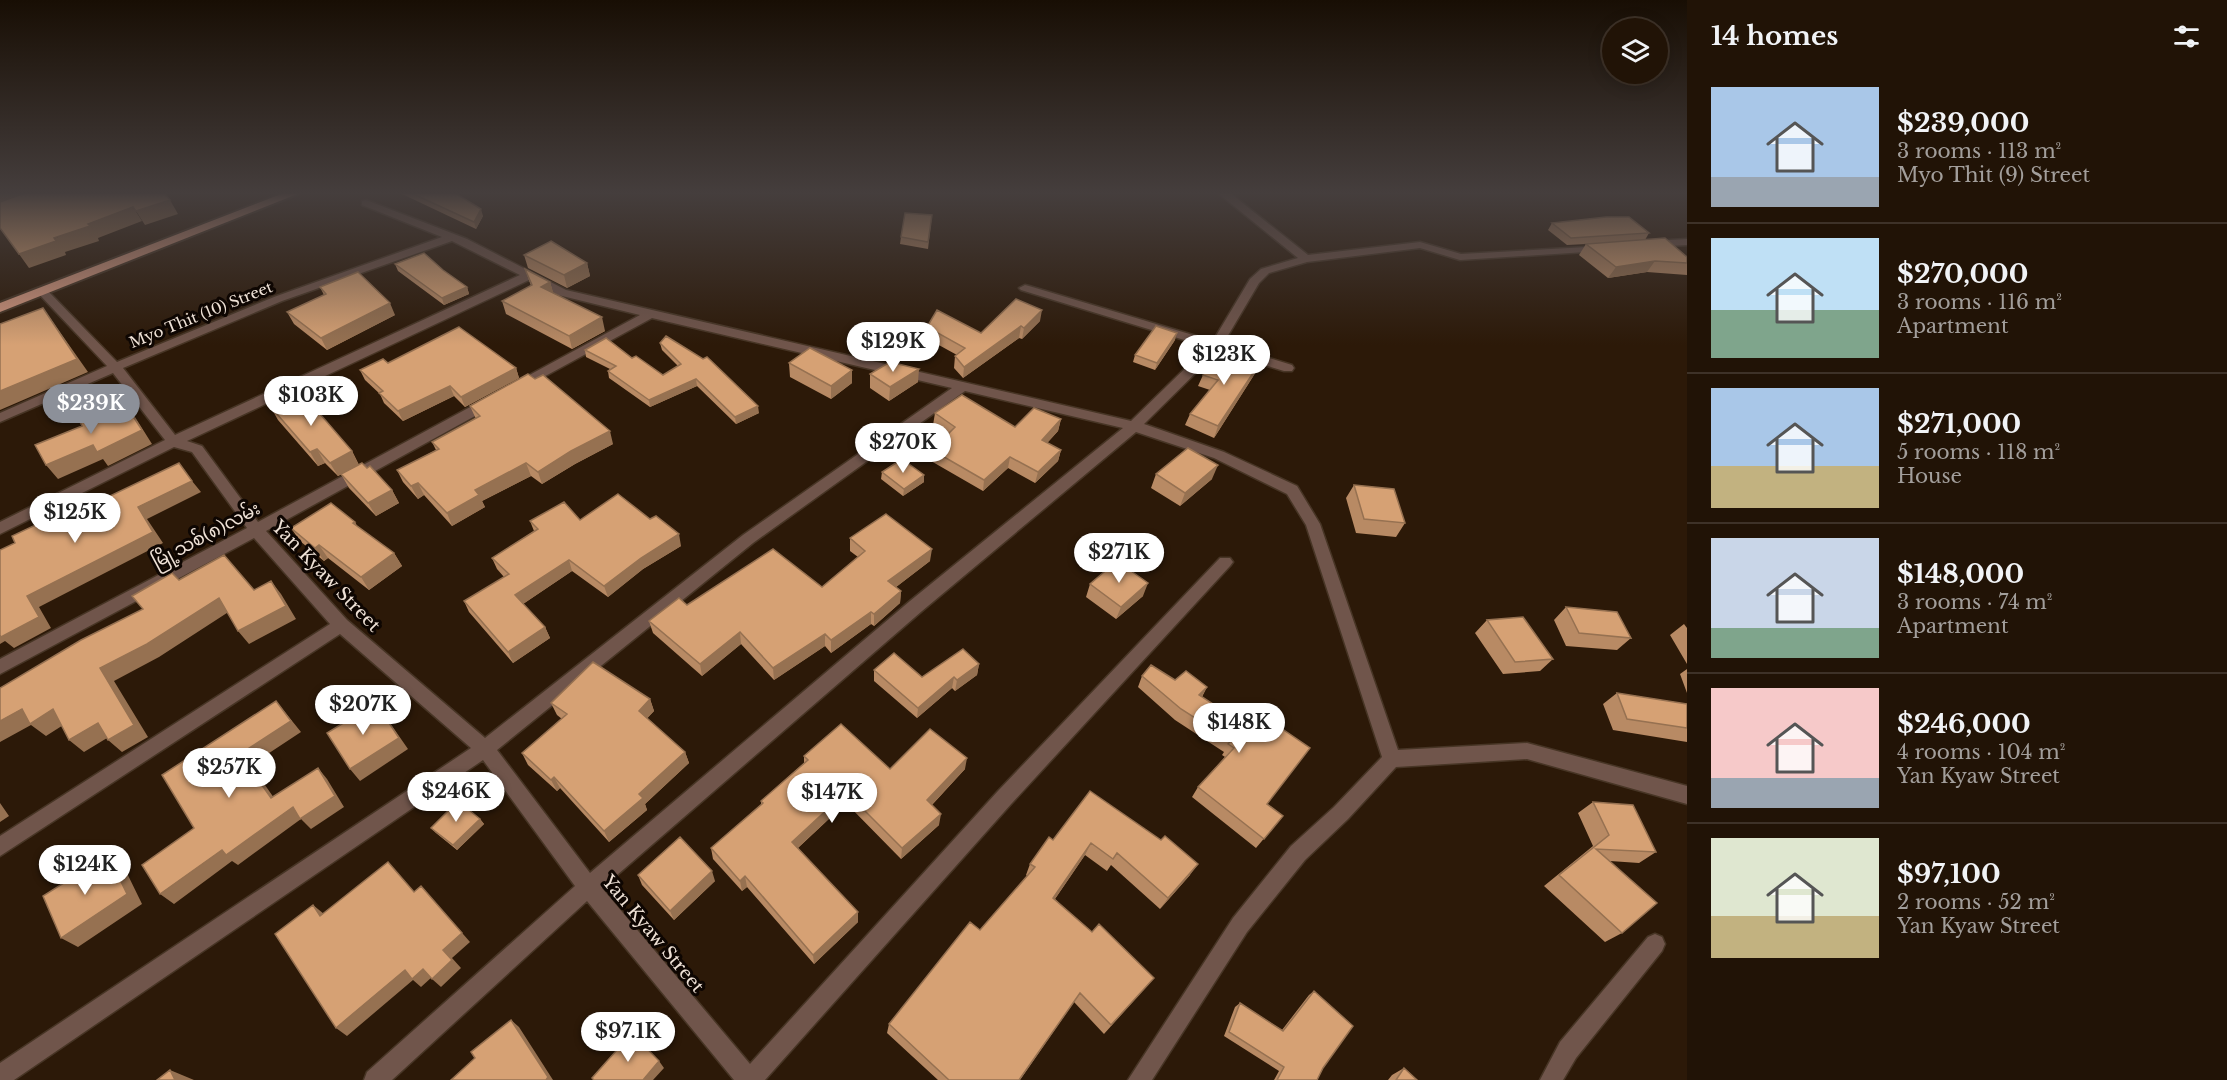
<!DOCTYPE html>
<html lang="en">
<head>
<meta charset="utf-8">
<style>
	body { margin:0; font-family:"Libre Baskerville","Noto Sans Myanmar",serif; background:#2d2014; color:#f1f3f6; height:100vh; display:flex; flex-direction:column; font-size:22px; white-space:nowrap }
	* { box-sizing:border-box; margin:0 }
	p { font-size:20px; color:#a29e9b }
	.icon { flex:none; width:33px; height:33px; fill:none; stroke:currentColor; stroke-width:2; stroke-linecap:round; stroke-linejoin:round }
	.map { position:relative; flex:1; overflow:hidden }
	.sheet { display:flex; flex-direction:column; background:#211306; width:540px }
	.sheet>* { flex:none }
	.fabs { position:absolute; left:1602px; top:18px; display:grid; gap:12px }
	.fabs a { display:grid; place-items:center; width:66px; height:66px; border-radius:50%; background:#211306; box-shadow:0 3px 15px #0003,0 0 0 2px #3e3228; font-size:30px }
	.price { position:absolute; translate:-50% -51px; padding:0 14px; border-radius:21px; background:#fff; color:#222; font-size:20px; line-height:39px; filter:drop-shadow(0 2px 3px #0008) }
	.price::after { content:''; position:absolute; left:50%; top:36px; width:18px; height:14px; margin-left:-9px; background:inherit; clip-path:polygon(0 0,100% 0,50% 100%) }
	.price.on { background:#8c9099; color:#fff }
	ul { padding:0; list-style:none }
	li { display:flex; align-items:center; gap:18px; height:150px; padding:0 24px }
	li+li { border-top:2px solid #3e3228 }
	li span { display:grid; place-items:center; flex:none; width:168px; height:120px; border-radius:0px; color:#555 }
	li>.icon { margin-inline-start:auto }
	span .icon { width:72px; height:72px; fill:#fffc; stroke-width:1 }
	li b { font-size:26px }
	h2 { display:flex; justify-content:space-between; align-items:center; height:72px; padding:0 24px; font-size:26px }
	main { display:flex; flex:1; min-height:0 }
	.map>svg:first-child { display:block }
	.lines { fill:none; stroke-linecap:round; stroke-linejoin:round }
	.minor-casing { stroke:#473525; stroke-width:3 }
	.trunk-casing { stroke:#473525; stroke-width:4 }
	.minor { fill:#70554b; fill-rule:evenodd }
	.trunk { fill:#d2967e; fill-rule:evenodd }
	.wall { fill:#b88a64 }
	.shaded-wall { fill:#967151 }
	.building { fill:#d6a174; stroke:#967151; stroke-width:1.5 }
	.labels { text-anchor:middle; stroke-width:6; stroke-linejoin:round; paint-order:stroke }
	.far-street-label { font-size:15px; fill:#eee1d6; stroke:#0e0602 }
	.street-label { font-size:18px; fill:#eee1d6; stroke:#0e0602 }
</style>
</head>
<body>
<main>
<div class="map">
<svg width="1687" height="1080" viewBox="0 0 1687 1080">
	<rect width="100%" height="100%" fill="#2c1908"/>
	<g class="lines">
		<!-- minor casing -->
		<g class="minor-casing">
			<path id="minor" d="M1218 193H1230L1308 255 1420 242 1461 254 1605 246V250L1601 251 1460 260 1420 248 1307 262 1269 273 1259 283 1223 344 1292 365 1294 368 1292 371H1284L1218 351 1144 424 1224 452 1297 486 1320 524 1398 750 1527 743 1687 786V804L1527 759 1396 767 1348 819 1305 860 1247 932 1152 1080H1128L1233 918 1291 846 1334 807 1382 757 1306 525 1287 494 1214 458 1136 432 922 611 602 888 750 1064 998 791 1220 558H1230L1233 562 1230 566 1012 803 765 1080H734L587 901 392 1080H364L367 1072 575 886 483 760 14 1080H0V1063L471 748 340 634 0 856V836L330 624 254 538 0 674V659L247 528 192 452 174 447 0 534V522L165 440 113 373 0 422V413L107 366 38 293V289H46L117 362 274 297 442 237 362 205V201L366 200 467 239 566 290 1131 421 1207 347 1021 290 1019 288 1025 285 1029 286 1213 341 1250 279 1261 269 1298 258ZM452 241 520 275 175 435 123 368 282 301ZM529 280 558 295 640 315 511 385 510 388 511 391 516 392 652 318 952 388 743 535 485 738 347 620 266 531 495 405 497 402 495 399H485L258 522 202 446 187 441ZM965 391 1123 428 910 601 590 873 497 750 753 543Z
				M1687 239V245L1652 247 1647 244 1652 241Z
				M1655 934 1662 937 1665 944 1662 951 1576 1058 1563 1080H1540L1560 1042 1648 937Z"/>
		</g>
		<!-- trunk casing -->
		<g class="trunk-casing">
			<path id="trunk" d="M284 193H300L0 312V303Z"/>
		</g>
		<!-- minor -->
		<use href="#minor" class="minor"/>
		<!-- trunk -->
		<use href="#trunk" class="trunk"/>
	</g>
	<!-- wall -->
	<path class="wall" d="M400 193H455L483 216 476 229Z
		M932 215 928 249 900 244 901 237Z
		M1552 223 1649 233 1645 240 1687 257V275L1647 272 1608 278 1579 255 1586 244 1567 245 1548 230Z
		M524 255 587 263 590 276 567 288 528 268Z
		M395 264 443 270 467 287 469 294 444 305 398 271Z
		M525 269 550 282 553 293 605 331 572 349 506 314 502 301 531 286Z
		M320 287 395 315 327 350 294 324 287 312 324 295Z
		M1040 321 1022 339 1019 338 963 378 954 368 955 356 957 355 926 338 927 327 981 333Z
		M1175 340 1155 370 1133 362 1135 355Z
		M660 343 759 413 736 424 697 386 650 407 609 378 608 371 610 369 586 357 585 350 632 358 663 375 678 366 662 350Z
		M388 363 516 368 519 378 465 407 454 396 403 421 384 403 380 394 365 380 360 370Z
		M789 363 852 383 831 399 790 377Z
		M1259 364 1254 375 1214 438 1185 425 1190 414 1210 390 1198 386 1203 375Z
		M870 374 918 382 889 401 870 388Z
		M270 406 352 451 359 465 338 476 325 463 318 466 278 420Z
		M470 406 613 444 575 464 542 484 531 476 482 501 485 507 452 526 424 495 418 499 403 482 397 470 436 450 432 442 476 419Z
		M935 413 1015 427 1061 419 1058 431 1047 443 1061 450 1058 461 1035 483 1008 468 983 491 931 461 932 450 948 434 933 425Z
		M367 468 392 490 399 503 376 516 349 488 341 474Z
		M882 472 924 482 903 496 881 479Z
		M1156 474 1212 479 1180 506 1151 488Z
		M1354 485 1405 523 1396 537 1356 533 1346 498Z
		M580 520 681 546 643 569 608 597 572 571 523 604 545 627 550 638 513 663 469 612 464 601 504 577 497 569 492 558 534 531 530 521Z
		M355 522 357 526 394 553 402 566 369 590 328 558 324 561 300 541 291 528Z
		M850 538 930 561 896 587 901 591 900 603 874 626 871 624 831 653 825 646 774 680 741 644 702 676 653 633 649 621 687 605 822 587 858 557 850 551Z
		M1090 584 1143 596 1116 619 1086 597Z
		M1566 607 1631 638 1617 650 1566 646 1554 620Z
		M1487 620 1553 659 1540 671 1503 674 1475 633Z
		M1684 624 1687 628V664L1670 635Z
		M979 664 977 675 955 691 952 688 917 718 874 681V670L922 677Z
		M1687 669V693L1680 674Z
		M1142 676 1175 680 1207 687 1202 697 1245 725 1267 804 1283 816 1256 848 1192 797 1198 787 1225 757 1222 755 1224 752 1175 720 1138 687Z
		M1617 693 1687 704V742L1613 730 1603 704Z
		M650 699 654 711 647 718 685 752 689 763 645 804 647 810 609 842 560 788 557 791 528 765 522 753 562 719 557 715 551 703Z
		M804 756 890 769H965L932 805 939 825 901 859 846 803 798 848 858 922 814 964 747 887 742 891 713 859 711 848 761 805V801L804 763Z
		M1090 791 1190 875 1160 909 1111 865 1107 871 1085 855 1055 899 1146 987 1104 1034 1074 1002 1020 1080H938L887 1033 889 1024 980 930 1027 876 1026 875 1030 864 1053 840Z
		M1593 802 1656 852 1639 863 1610 861 1622 933 1605 942 1544 886 1593 846 1578 813Z
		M480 819 484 824 457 850 436 833 431 828Z
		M638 875 715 881 674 920 642 885Z
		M1314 991 1323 1068 1317 1080H1274L1279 1071 1224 1036 1235 1007 1240 1003 1282 1030 1309 995Z
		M1404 1068 1417 1080H1388L1392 1075Z"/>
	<!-- shaded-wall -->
	<path class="shaded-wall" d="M0 193H45L0 210Z
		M170 200 178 214 145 225 136 211Z
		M133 207 142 221 98 238 99 241 65 252 66 255 29 268 19 254 88 224Z
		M481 209 483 216 476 229 474 222Z
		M1655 261 1647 272 1608 278 1616 267Z
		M587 263 590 276 567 288 564 275Z
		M550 282 554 295 541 287Z
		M467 287 469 294 444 305 442 298Z
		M390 303 395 315 327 350 321 338Z
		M43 308 88 372 0 410V391Z
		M1042 310 1040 321 1022 339 1024 328Z
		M602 317 605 331 572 349 569 336Z
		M1021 326 1019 338 963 378 964 367Z
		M1177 333 1175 340 1155 370 1157 363Z
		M1259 364 1254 375 1214 438 1218 426Z
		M516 368 519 378 465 407 461 397Z
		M919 369 918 382 889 401 890 387Z
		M852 370V383L831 399V386Z
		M696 379 697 386 650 407 649 400Z
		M450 386 454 396 403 421 398 411Z
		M125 404 135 417 152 444 108 466 103 459 58 479 46 465Z
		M758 406 759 413 736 424 735 417Z
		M1061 419 1058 431 1040 451 1042 440Z
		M610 431 613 444 575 464 542 484 538 472 571 451Z
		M317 449 325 463 318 466 310 452Z
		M1061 450 1058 461 1035 483 1038 472Z
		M352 451 359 465 338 476 330 463Z
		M1010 457 1008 468 983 491 984 480Z
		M526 463 531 476 482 501 485 507 452 526 447 513 475 490Z
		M1218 465 1212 479 1180 506 1185 493Z
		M924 475V482L903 496 904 489Z
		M192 481 201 492 147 519 163 543 39 607 51 628 14 648 5 641 0 644V632L27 596 138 507Z
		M418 483 424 495 418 499 411 486Z
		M392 490 399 503 376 516 368 503Z
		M679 534 681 546 643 569 608 597 604 586 641 558Z
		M319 545 328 558 324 561 315 548Z
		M932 549 930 561 887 594 888 581Z
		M394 553 402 566 369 590 361 577Z
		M569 560 572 571 520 606 515 595Z
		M271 581 281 594 296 619 249 644 238 631Z
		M1148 583 1143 596 1116 619 1121 607Z
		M901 591 900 603 874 626V614Z
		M219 598 230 611 159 657 114 681 148 737 122 752 108 740 100 668Z
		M871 612V624L831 653V640Z
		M545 627 550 638 513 663 508 652Z
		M740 632 741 644 702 676 700 664Z
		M825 634V646L774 680 773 668Z
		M979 664 977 675 955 691 957 680Z
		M954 677 952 688 917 718 918 708Z
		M1207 687 1201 698 1199 695Z
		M650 699 654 711 643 723 639 711Z
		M276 701 301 732 251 765 281 808 271 798 240 754Z
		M376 703 408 749 360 781 350 769Z
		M22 709H53L68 722 46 736 31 725 0 742V721Z
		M98 723 112 735 84 752 69 740Z
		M685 752 689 763 645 804 647 810 609 842 604 831 639 794Z
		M967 758 965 769 925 812 927 800Z
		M318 768 327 779 344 807 311 829 301 819 238 865 232 861 174 904 160 894 222 850Z
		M554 777 560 788 557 791 551 780Z
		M846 792V803L793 852 792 842Z
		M0 803 9 816 0 822Z
		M941 814 939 825 901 859 902 848Z
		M480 819 484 824 457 850 453 845Z
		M1091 843 1085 855 1048 909 1053 898Z
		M108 855 123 865 142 904 78 947 61 938Z
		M1198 864 1190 875 1160 909 1168 898Z
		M712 871 715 881 674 920 670 911Z
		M745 876 747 887 742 891 740 881Z
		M421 886 470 942 452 958 461 968 441 987 432 979Z
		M313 905 324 914 320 916Z
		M858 912V922L814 964 813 955Z
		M423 969 432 977 421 987 413 980 347 1036 336 1028 405 970Z
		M511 1020 519 1027 553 1080H546Z
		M659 1061 664 1068 653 1080H643Z
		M170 1070 194 1080H175Z"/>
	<!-- building -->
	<path class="building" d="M25 193H164L170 200 136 211 133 207 88 224 90 226 54 238 56 241 19 254 0 228V202Z
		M411 193H455L481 209 474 222Z
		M905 213 932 215 928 242 901 237Z
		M1606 217H1629L1649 233 1571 238 1552 223Z
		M1665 238 1687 257V263L1655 261 1616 267 1586 244Z
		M551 241 587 263 564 275 524 255Z
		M424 253 443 270 467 287 442 298 395 264Z
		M525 269 550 282 541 287 602 317 569 336 502 301 532 285Z
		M358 272 390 303 321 338 287 312 326 294 320 287Z
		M1016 299 1042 310 1024 328 1021 326 964 367 955 356 965 348 927 327 937 310 981 333Z
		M43 308 77 359 0 391V324Z
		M1156 326 1177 333 1157 363 1135 355Z
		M459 327 516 368 461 397 450 386 398 411 379 393 383 391 360 370 383 359 388 363Z
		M666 336 703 359 707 357 758 406 735 417 696 379 649 400 608 371 616 366 585 350 606 338 632 358 636 356 663 375 681 364 660 343Z
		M810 348 852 370 831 386 789 363Z
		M1220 350 1259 364 1218 426 1190 414 1218 380 1203 375Z
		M890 362 919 369 890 387 870 374Z
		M528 374 535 379 543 375 610 431 571 451 538 472 526 463 475 490 479 495 447 513 418 483 411 486 397 470 439 449 432 442 480 416 470 406Z
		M301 392 352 451 330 463 317 449 310 452 270 406Z
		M962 395 1015 427 1034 408 1061 419 1042 440 1061 450 1038 472 1010 457 984 480 932 450 955 427 935 413Z
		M125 404 142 430 97 452 93 445 46 465 35 445 82 426 80 422Z
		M1188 448 1218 465 1185 493 1156 474Z
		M902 459 924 475 904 489 882 472Z
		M179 463 192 481 138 507 153 532 27 596 39 617 1 637 0 635V550L15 543 12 536 61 513 64 518Z
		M362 463 367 468 370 466 392 490 368 503 341 474Z
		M1354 485 1394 489 1405 523 1364 519Z
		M618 494 650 519 656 516 679 534 641 558 604 586 569 560 515 595 545 627 508 652 464 601 509 574 492 558 538 529 530 521 564 502 580 520Z
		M331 503 355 522 353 523 394 553 361 577 319 545 315 548 291 528Z
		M886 514 932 549 888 581 901 591 874 614 871 612 831 640 825 634 773 668 740 632 700 664 649 621 679 598 687 605 773 549 822 587 865 551 850 538Z
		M224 555 254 590 271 581 286 606 238 631 219 598 147 644 100 668 134 725 108 740 98 723 69 740 53 709 30 724 22 709 0 721V688L81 640 143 609 132 596 172 573 179 580Z
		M1117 561 1148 583 1121 607 1090 584Z
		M1566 607 1617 612 1631 638 1579 633Z
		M1523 617 1553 659 1515 662 1487 620Z
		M963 649 979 664 957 680 954 677 918 708 874 670 894 653 922 677Z
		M593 662 650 699 639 711 685 752 639 794 643 798 604 831 554 777 551 780 522 753 567 714 551 703Z
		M1151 665 1175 680 1186 671 1207 687 1199 695 1245 725 1256 711 1310 748 1267 804 1283 816 1264 839 1198 787 1234 748 1228 744 1231 741 1181 709 1142 676Z
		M1617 693 1687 704V728L1627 719Z
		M276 701 291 721 240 754 271 798 318 768 335 796 300 819 293 807 226 855 222 850 160 894 142 865 194 828 162 775Z
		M376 703 399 738 350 769 327 733Z
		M841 724 890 769 930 729 967 758 927 800 941 814 902 848 846 792 792 842 858 912 813 955 745 876 740 881 711 848 763 803 761 801 808 760 804 756Z
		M1090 791 1161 840 1165 836 1198 864 1168 898 1117 853 1113 859 1091 843 1053 898 1092 932 1099 924 1154 978 1111 1025 1080 993 1019 1080H949L889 1024 970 922 980 930 1035 867 1030 864 1049 837 1053 840Z
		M458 801 480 819 453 845 431 828Z
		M1593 802 1633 805 1656 852 1596 849 1657 903 1622 933 1559 875 1609 835Z
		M680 837 712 871 670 911 638 875Z
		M108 855 127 894 61 938 43 896Z
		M388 862 414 892 421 886 462 933 443 950 452 960 432 979 423 969 412 979 405 970 336 1028 275 934 313 905 320 916Z
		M1314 991 1353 1026 1323 1068 1317 1080H1277L1284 1067 1229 1032 1240 1003 1283 1031Z
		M511 1020 548 1077 546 1080H451L475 1058 471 1052Z
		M632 1033 659 1061 643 1080H594L592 1078Z
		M1404 1068 1417 1080H1396Z
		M170 1070 175 1080H157Z"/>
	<!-- sky -->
	<linearGradient id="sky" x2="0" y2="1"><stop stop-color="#180e04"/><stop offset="0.56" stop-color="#453e3d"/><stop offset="1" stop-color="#453e3d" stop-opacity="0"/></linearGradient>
	<rect width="1687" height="345" fill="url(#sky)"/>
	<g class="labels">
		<!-- far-street labels -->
		<g class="far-street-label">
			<text transform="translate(201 315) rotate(-22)" y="5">Myo Thit (10) Street</text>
		</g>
		<!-- street labels -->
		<g class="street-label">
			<text transform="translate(206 535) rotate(-28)" y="6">မြို့သစ်(၈)လမ်း</text>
			<text transform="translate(326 576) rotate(46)" y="6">Yan Kyaw Street</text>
			<text transform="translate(653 934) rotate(50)" y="6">Yan Kyaw Street</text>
		</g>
	</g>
</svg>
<div class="fabs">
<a><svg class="icon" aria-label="layers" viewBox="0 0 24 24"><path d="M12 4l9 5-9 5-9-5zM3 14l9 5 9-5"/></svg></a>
</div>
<b class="price" style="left:893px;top:373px">$129K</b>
<b class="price" style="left:1224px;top:386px">$123K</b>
<b class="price" style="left:311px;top:427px">$103K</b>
<b class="price on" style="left:91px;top:435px">$239K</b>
<b class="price" style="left:903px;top:474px">$270K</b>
<b class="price" style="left:75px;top:544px">$125K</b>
<b class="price" style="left:1119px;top:584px">$271K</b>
<b class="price" style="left:363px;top:736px">$207K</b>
<b class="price" style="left:1239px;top:754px">$148K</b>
<b class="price" style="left:229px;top:799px">$257K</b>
<b class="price" style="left:456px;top:823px">$246K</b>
<b class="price" style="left:832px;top:824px">$147K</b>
<b class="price" style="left:85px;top:896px">$124K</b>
<b class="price" style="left:628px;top:1063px">$97.1K</b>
</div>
<section class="sheet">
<h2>14 homes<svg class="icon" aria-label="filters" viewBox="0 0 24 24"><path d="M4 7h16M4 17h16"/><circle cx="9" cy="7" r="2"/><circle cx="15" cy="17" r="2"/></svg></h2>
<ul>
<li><span style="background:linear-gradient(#a9c7e8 75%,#9aa5b1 0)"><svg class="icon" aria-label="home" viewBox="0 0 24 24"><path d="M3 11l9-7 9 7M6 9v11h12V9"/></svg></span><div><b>$239,000</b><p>3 rooms · 113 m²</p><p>Myo Thit (9) Street</p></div></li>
<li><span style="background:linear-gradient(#bfe0f5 60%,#7fa58c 0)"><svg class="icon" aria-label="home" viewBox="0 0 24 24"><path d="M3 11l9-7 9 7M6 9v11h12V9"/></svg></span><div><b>$270,000</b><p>3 rooms · 116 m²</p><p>Apartment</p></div></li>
<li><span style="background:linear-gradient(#a9c7e8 65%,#c2b280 0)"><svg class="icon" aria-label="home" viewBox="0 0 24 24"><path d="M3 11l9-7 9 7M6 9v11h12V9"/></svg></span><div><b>$271,000</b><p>5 rooms · 118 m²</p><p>House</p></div></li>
<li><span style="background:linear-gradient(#c9d6e8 75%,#7fa58c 0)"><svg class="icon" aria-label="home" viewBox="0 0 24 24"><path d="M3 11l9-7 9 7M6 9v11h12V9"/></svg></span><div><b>$148,000</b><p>3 rooms · 74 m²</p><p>Apartment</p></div></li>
<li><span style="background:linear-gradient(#f6c9c9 75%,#9aa5b1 0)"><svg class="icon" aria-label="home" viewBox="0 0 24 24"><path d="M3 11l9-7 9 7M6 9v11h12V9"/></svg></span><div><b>$246,000</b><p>4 rooms · 104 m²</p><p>Yan Kyaw Street</p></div></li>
<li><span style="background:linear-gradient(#dfe7d0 65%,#c2b280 0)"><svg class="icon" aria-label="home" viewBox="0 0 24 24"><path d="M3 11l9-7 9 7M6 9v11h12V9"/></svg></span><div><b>$97,100</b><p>2 rooms · 52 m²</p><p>Yan Kyaw Street</p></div></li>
</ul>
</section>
</main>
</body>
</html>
